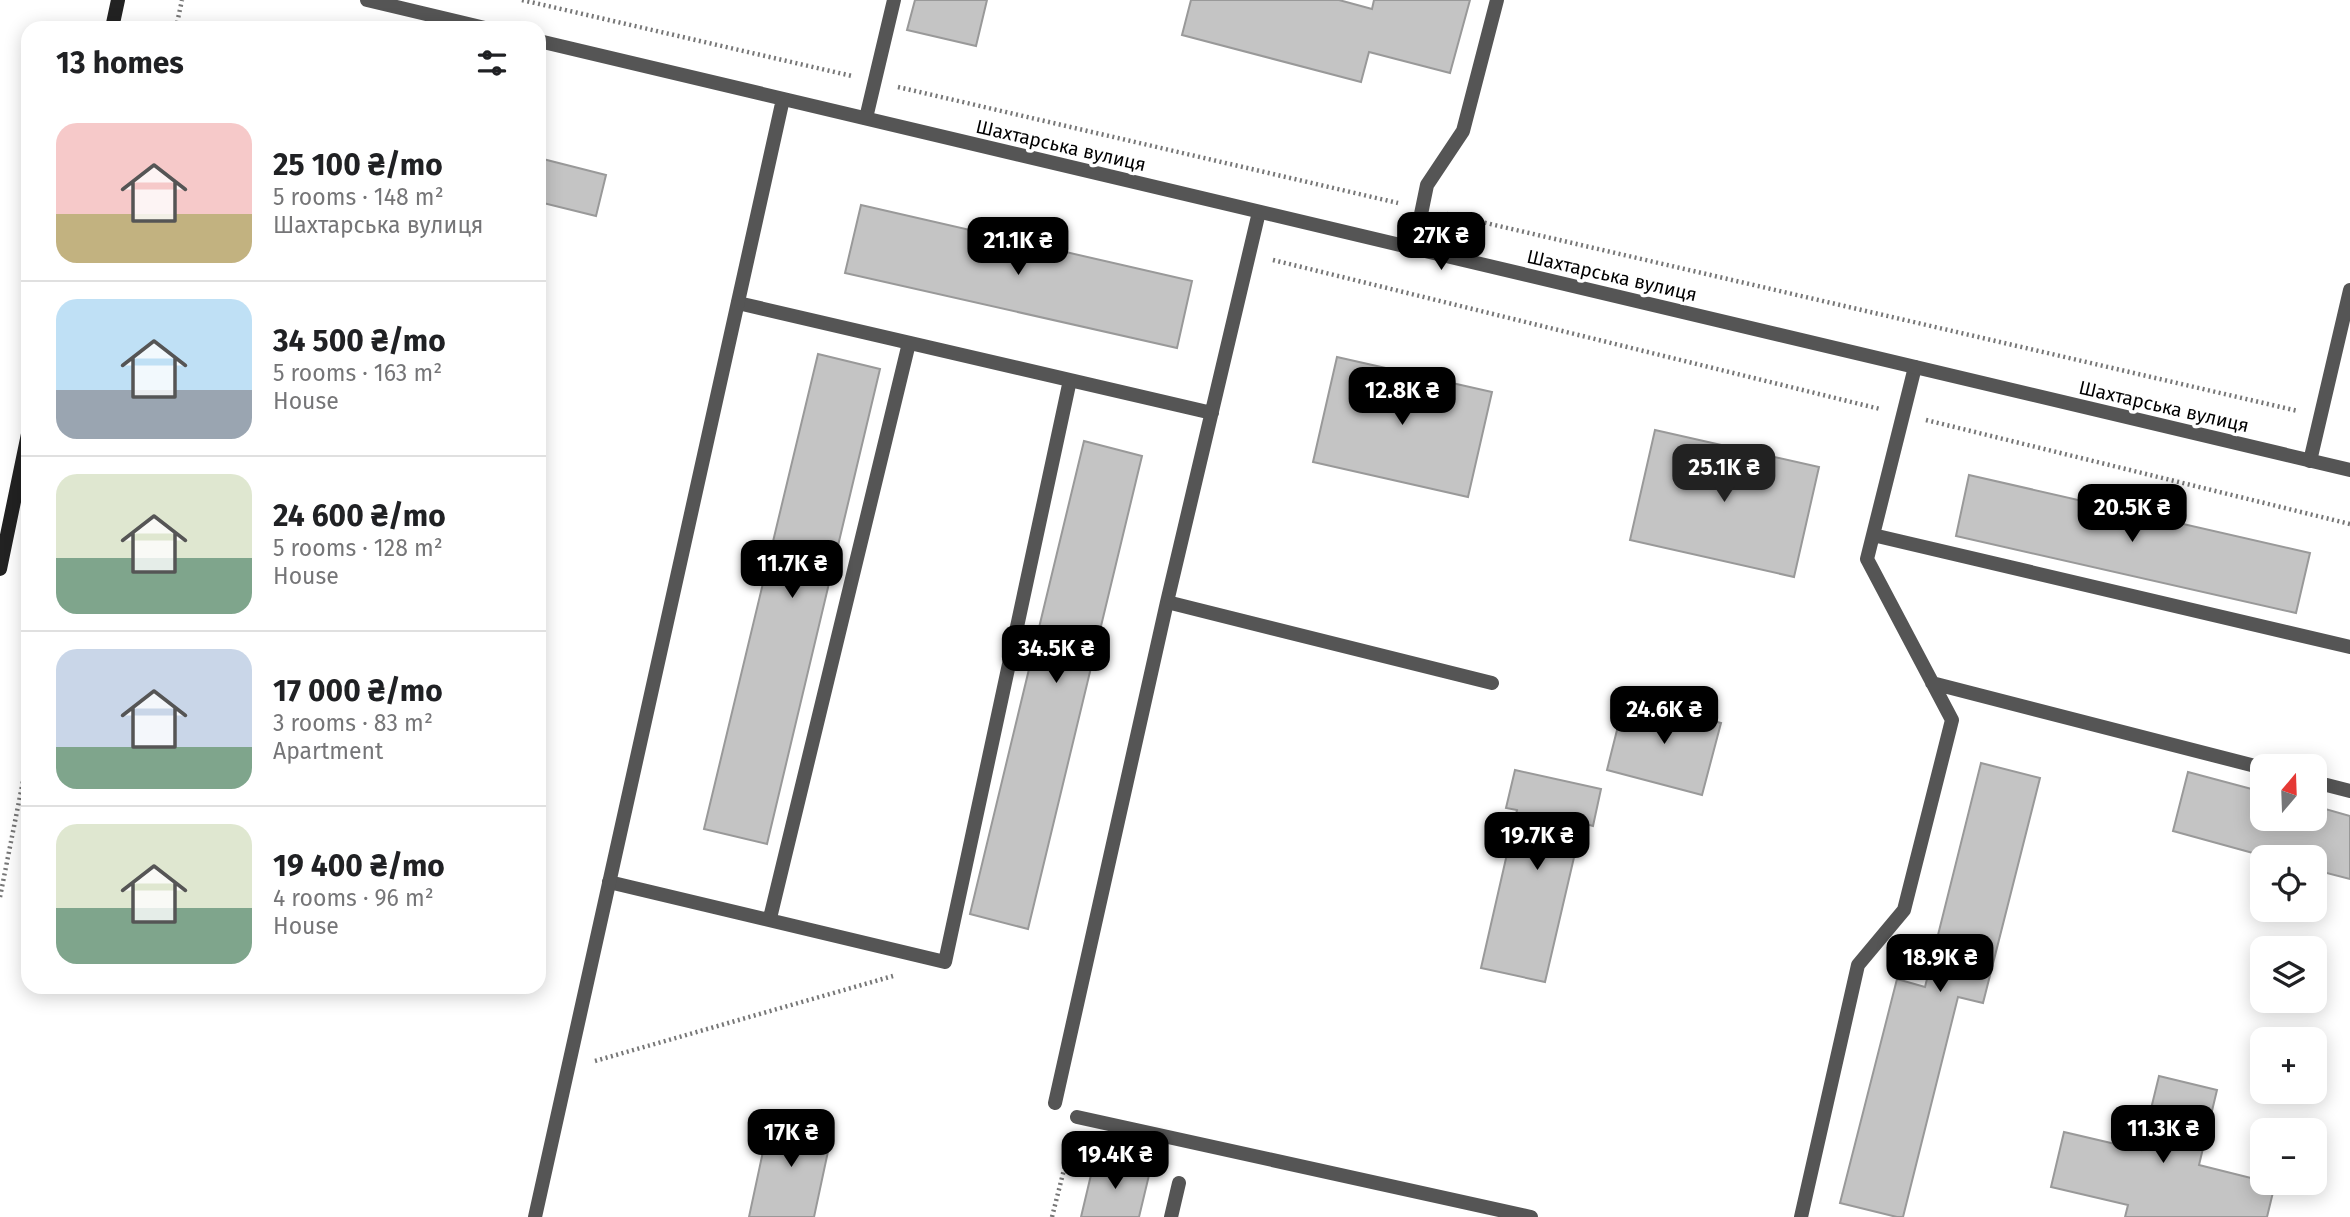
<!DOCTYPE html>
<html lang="en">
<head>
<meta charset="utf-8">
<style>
	body { margin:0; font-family:"Fira Sans",sans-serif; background:#f6f6f6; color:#202124; height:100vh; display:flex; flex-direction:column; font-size:26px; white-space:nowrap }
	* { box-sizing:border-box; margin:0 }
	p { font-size:23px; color:#757577 }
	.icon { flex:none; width:38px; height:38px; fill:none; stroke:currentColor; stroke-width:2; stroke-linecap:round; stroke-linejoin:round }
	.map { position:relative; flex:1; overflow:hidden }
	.sheet { position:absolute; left:21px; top:21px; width:525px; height:973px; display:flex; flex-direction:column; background:#fff; border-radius:21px; box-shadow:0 4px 18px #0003 }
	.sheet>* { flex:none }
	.needle { width:46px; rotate:19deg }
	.controls { position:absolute; left:2250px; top:754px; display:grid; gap:14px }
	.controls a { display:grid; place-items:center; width:77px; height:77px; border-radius:14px; background:#fff; box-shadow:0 4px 18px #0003; font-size:35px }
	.price { position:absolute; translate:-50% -60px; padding:0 16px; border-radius:14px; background:#000; color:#fff; font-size:23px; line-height:46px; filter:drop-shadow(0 2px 4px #0008) }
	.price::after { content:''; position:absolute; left:50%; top:42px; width:21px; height:16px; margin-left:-10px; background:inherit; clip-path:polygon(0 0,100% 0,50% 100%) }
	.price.on { background:#222; color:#fff }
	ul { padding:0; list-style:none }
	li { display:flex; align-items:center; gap:21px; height:175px; padding:0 35px }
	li+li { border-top:2px solid #e0e0e0 }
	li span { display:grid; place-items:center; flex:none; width:196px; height:140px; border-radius:21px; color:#555 }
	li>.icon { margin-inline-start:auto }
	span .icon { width:84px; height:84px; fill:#fffc; stroke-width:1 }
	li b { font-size:30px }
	h2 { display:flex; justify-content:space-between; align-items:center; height:84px; padding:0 35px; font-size:30px }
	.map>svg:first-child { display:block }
	.building { fill:#c4c4c4; stroke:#999; stroke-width:2 }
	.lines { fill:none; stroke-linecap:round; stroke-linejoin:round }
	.path { stroke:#777; stroke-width:4.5; stroke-dasharray:2 3.5; stroke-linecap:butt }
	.lane { stroke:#555; stroke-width:14 }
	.street { stroke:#555; stroke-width:14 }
	.secondary { stroke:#222; stroke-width:14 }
	.labels { text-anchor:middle; stroke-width:7; stroke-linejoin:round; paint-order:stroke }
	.street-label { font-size:19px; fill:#000; stroke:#fff }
</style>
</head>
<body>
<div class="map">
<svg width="2350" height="1217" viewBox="0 0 2350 1217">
	<rect width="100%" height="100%" fill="#fff"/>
	<!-- building -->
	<path class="building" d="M915 0H987L976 46 907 30Z
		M1191 0H1339L1372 9 1374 0H1470L1450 73 1369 52 1361 82 1182 35Z
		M539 158 606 175 596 216 539 202Z
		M861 205 1192 281 1177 348 845 273Z
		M818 354 880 369 767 844 704 829Z
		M1337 357 1492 392 1468 497 1313 462Z
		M1655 430 1819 467 1794 577 1630 540Z
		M1084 441 1142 456 1028 929 970 914Z
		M1969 475 2310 553 2296 613 1956 536Z
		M1625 698 1721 723 1702 795 1607 770Z
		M1981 763 2040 778 1983 1003 1958 997 1903 1217H1897L1840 1203 1897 979 1925 987Z
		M1515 770 1601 789 1593 826 1582 823 1545 982 1481 968 1517 810 1506 808Z
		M2188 772 2263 792V819H2315V806L2350 816V879L2315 870V858H2271L2173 831Z
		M2159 1076 2217 1090 2199 1165 2275 1184 2267 1217H2125L2128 1205 2051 1187 2064 1132 2141 1150Z
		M771 1114 833 1128 814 1217H749Z
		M1095 1158 1150 1171 1139 1217H1081Z"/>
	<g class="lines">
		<!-- path -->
		<path class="path" d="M522 0 852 76
			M176 28 182 0
			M898 87 1398 203
			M1447 214 2298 411
			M1273 260 1880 409
			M1926 420 2350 524
			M0 897 28 756
			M595 1061 893 976
			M1141 1158 1160 1171
			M1052 1217 1071 1142"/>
		<!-- lane -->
		<path class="lane" d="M866 118 894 0
			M1259 212 1167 602 1492 683
			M1414 248 1427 185 1463 131 1497 0
			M738 303 1212 413
			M2310 461 2350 290
			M1873 535 2350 647
			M1932 683 2263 768
			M2315 782 2350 791
			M609 882 945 962 1070 380
			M770 918 909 343
			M1055 1103 1167 602
			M1077 1117 1531 1217
			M1171 1217 1179 1183
			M1801 1217 1858 965 1904 910 1952 720 1867 559 1915 367"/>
		<!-- street -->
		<path class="street" d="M367 0 485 28
			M539 41 2350 470
			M535 1217 783 99"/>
		<!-- secondary -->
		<path class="secondary" d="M112 28 118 0
			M0 569 28 434"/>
	</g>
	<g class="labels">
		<!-- street labels -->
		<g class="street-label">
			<text transform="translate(1061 145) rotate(13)" y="7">Шахтарська вулиця</text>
			<text transform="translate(1612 275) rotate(13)" y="7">Шахтарська вулиця</text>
			<text transform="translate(2164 406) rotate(13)" y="7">Шахтарська вулиця</text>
		</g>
	</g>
</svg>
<div class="controls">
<a><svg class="needle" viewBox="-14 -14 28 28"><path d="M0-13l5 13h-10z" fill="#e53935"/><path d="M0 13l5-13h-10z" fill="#757577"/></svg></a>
<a><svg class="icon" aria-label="locate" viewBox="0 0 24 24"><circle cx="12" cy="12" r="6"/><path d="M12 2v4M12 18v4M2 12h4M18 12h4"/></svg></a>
<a><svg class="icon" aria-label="layers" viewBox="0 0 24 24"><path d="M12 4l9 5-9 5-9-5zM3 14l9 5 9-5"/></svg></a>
<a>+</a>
<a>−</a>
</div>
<b class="price" style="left:1441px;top:272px">27K ₴</b>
<b class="price" style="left:1018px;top:277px">21.1K ₴</b>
<b class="price" style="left:1402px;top:427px">12.8K ₴</b>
<b class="price on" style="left:1724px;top:504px">25.1K ₴</b>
<b class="price" style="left:2132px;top:544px">20.5K ₴</b>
<b class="price" style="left:792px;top:600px">11.7K ₴</b>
<b class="price" style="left:1056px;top:685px">34.5K ₴</b>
<b class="price" style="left:1664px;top:746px">24.6K ₴</b>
<b class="price" style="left:1537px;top:872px">19.7K ₴</b>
<b class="price" style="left:1940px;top:994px">18.9K ₴</b>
<b class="price" style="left:2163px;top:1165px">11.3K ₴</b>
<b class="price" style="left:791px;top:1169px">17K ₴</b>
<b class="price" style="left:1115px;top:1191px">19.4K ₴</b>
<section class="sheet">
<h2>13 homes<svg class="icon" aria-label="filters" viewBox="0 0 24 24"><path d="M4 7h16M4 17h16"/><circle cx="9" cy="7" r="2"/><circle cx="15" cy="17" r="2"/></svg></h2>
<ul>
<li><span style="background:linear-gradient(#f6c9c9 65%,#c2b280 0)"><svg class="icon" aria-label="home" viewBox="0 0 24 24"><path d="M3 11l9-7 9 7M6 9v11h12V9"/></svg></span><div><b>25 100 ₴/mo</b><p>5 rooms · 148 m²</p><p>Шахтарська вулиця</p></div></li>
<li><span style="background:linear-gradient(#bfe0f5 65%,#9aa5b1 0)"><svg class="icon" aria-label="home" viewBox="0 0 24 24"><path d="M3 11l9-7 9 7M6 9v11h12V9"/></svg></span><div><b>34 500 ₴/mo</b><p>5 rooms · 163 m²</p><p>House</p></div></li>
<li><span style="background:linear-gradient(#dfe7d0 60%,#7fa58c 0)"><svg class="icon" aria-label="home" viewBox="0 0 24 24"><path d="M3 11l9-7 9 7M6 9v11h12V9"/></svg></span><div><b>24 600 ₴/mo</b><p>5 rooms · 128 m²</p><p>House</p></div></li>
<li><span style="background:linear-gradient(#c9d6e8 70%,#7fa58c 0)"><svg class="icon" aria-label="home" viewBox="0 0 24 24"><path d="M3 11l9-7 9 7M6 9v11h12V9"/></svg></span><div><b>17 000 ₴/mo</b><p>3 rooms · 83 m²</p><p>Apartment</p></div></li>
<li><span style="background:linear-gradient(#dfe7d0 60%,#7fa58c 0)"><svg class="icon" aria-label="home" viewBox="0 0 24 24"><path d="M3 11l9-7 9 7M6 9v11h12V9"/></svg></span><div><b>19 400 ₴/mo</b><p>4 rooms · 96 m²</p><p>House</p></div></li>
</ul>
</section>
</div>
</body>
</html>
